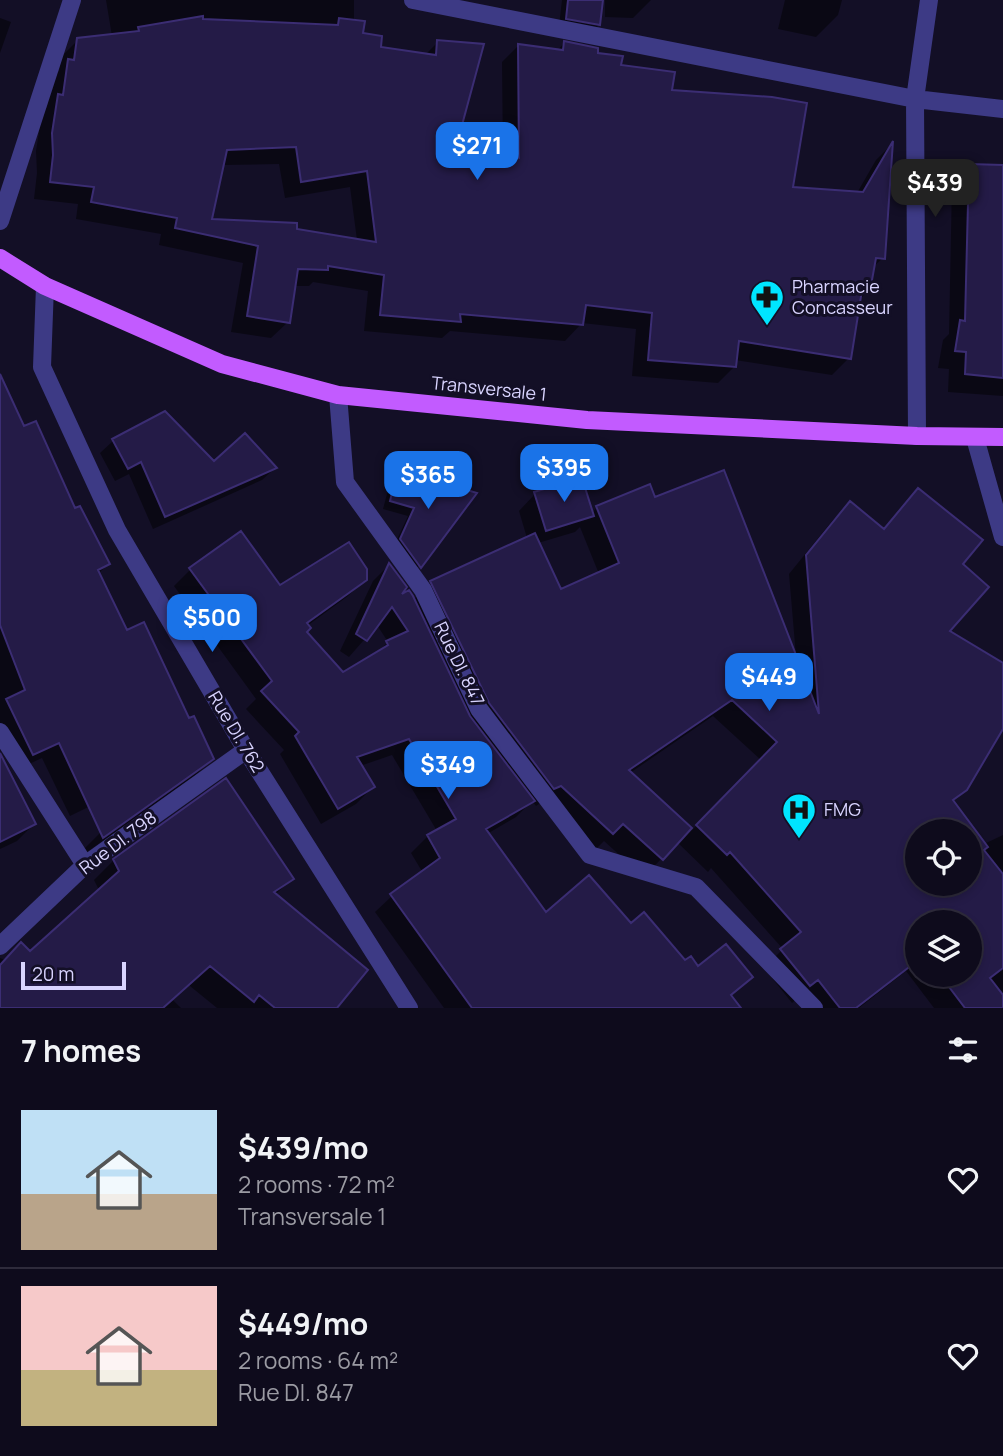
<!DOCTYPE html>
<html lang="en">
<head>
<meta charset="utf-8">
<style>
	body { margin:0; font-family:Manrope,sans-serif; background:#171425; color:#f1f3f6; height:100vh; display:flex; flex-direction:column; font-size:26px; white-space:nowrap }
	* { box-sizing:border-box; margin:0 }
	p { font-size:23px; color:#9b9ba3 }
	.icon { flex:none; width:38px; height:38px; fill:none; stroke:currentColor; stroke-width:2; stroke-linecap:round; stroke-linejoin:round }
	.map { position:relative; height:1008px; overflow:hidden }
	.sheet { display:flex; flex-direction:column; background:#0e0b1c; flex:1 }
	.sheet>* { flex:none }
	.controls { position:absolute; left:905px; top:819px; display:grid; gap:14px }
	.controls a { display:grid; place-items:center; width:77px; height:77px; border-radius:50%; background:#0e0b1c; box-shadow:0 4px 10px #0003,0 0 0 2px #2e2b3b; font-size:35px }
	.scale { position:absolute; left:21px; bottom:18px; width:105px; box-sizing:border-box; padding-left:7px; border:4px solid #d9d4ff; border-top:0; font-size:19px; line-height:24px; white-space:nowrap; color:#d9d4ff; -webkit-text-stroke:5px #130f26; paint-order:stroke }
	.price { position:absolute; translate:-50% -60px; padding:0 16px; border-radius:14px; background:#1a73e8; color:#fff; font-size:23px; line-height:46px; filter:drop-shadow(0 2px 4px #0008) }
	.price::after { content:''; position:absolute; left:50%; top:42px; width:21px; height:16px; margin-left:-10px; background:inherit; clip-path:polygon(0 0,100% 0,50% 100%) }
	.price.selected { background:#222; color:#fff }
	ul { padding:0; list-style:none }
	li { display:flex; align-items:center; gap:21px; height:175px; padding:0 21px }
	li+li { border-top:2px solid #2e2b3b }
	li span { display:grid; place-items:center; flex:none; width:196px; height:140px; border-radius:0px; color:#555 }
	li>.icon { margin-inline-start:auto }
	span .icon { width:84px; height:84px; fill:#fffc; stroke-width:1 }
	li b { font-size:30px }
	h2 { display:flex; justify-content:space-between; align-items:center; height:84px; padding:0 21px; font-size:30px }
	.map>svg:first-child { display:block }
	.shadow { fill:#0007; fill-rule:evenodd }
	.building { fill:#241b47; stroke:#3b2d73; stroke-width:2; fill-rule:evenodd }
	.lines { fill:none; stroke-linecap:round; stroke-linejoin:round }
	.minor { stroke:#3d3a85; stroke-width:18 }
	.major { stroke:#c25bff; stroke-width:18 }
	.labels { text-anchor:middle; stroke-width:6; stroke-linejoin:round; paint-order:stroke }
	.poi-label { font-size:18px; fill:#d9d4ff; stroke:#130f26; text-anchor:start }
	.street-label { font-size:18px; fill:#d9d4ff; stroke:#130f26 }
</style>
</head>
<body>
<div class="map">
<svg width="1003" height="1008" viewBox="0 0 1003 1008">
	<rect width="100%" height="100%" fill="#130f26"/>
	<!-- shadow -->
	<path class="shadow" d="M106 0H354V21L361 35 379 48 425 55 438 42 453 152 503 158 502 62 518 46 557 51 564 43 596 54 670 91 791 189 857 193 876 160 891 145 883 258 872 268 868 291 858 301 849 358 832 375 735 360V366L718 383 632 376 636 329 582 323 565 341 450 331 442 338 364 331 368 291 313 282 309 286H294L288 322 271 338 231 332 243 263 159 245 161 234 76 219 78 204 34 199 37 173 36 151 42 113 47 107 52 78 59 71 61 57 78 40 112 36ZM279 164 285 198 350 187 357 240 210 221 222 165Z
		M562 0H601L599 25 591 33 559 26Z
		M605 0H651L633 18 605 17Z
		M785 0H842L838 15 816 37 778 29Z
		M0 18 11 22 0 53Z
		M970 166 1003 167V396L948 392 949 369 938 368 943 340 949 334 952 184Z
		M0 378 23 429 108 564 98 574 126 632 212 758 196 775 87 852 85 848 101 832 117 793 70 816 42 758 16 770 0 736Z
		M113 441 214 464 275 468 262 480 153 529 129 474 115 481 100 453Z
		M399 471 474 494 412 574 393 548 408 516 383 509 391 479Z
		M649 486 654 499 796 656 789 574 832 521 850 503 882 530 918 490 959 554 947 631 1003 665V727L966 788 952 802 984 844 1003 835V1008H934L906 971 859 1008H808L799 997 792 1003 764 968 783 949 711 868 708 872 677 842 644 877 604 841 594 851 542 802 536 806 532 801 516 817 487 834 546 915 631 925 697 969 751 977 730 997 739 1008H444L375 912 392 896 423 873 411 853 428 836 437 831 392 755 360 766 373 787 356 804 321 824 280 754 284 750 246 709 256 699 174 586 190 570 240 534 279 587 365 579 348 596 307 626 305 632 343 674 376 654 388 642 377 625 349 657 340 651 373 581 389 565 397 598 413 600 431 582 527 538 519 511 535 494 591 513 597 508ZM580 527 599 574 560 591 538 543 575 532ZM713 716 761 760 692 830 630 773ZM917 831H970V884H917ZM917 922H970V975H917Z
		M0 781 34 824 17 841 0 849Z
		M114 860 291 879 275 895 335 1008H217L88 903 100 892 94 880Z
		M80 909 181 1008H0V958L5 960 30 953Z"/>
	<!-- building -->
	<path class="building" d="M568 0H603L600 25 566 19Z
		M203 16V19L338 25 339 18 365 21 363 33 382 36 381 47 436 55 437 40 484 44 455 151 519 158 518 44 563 50 564 41 598 48V53L623 56 621 65 675 72 672 90 772 97 807 103 793 187 863 192 893 141 885 259 876 258 870 291 862 290 851 359 739 341 736 367 648 360 652 313 586 305 583 325 460 314 461 322 380 315 384 275 328 266V270L298 269 290 323 247 316 258 246 175 228 177 218 91 202 94 187 50 182 53 155 52 133 58 94 63 95 68 59 74 60 77 38 139 31 138 27ZM296 147 301 182 367 171 376 242 297 229V223L212 219 227 150Z
		M969 164 1003 165V378L965 374 966 352 955 351 960 320 965 321Z
		M0 374 24 426 36 421 75 508 80 506 110 564 98 570 127 630 144 622 189 718 194 716 214 759 103 838 59 743 33 755 6 699 25 690 0 625Z
		M165 411 214 461 245 433 277 468 165 517 141 462 128 469 112 439Z
		M398 469 477 493 421 568 400 539 414 508 390 501Z
		M724 470 819 714 806 555 850 501 884 529 918 488 983 540 963 564 989 587 950 631 1003 663V729L967 790 953 800 988 847 984 850 1003 874V968L990 978 1003 995V1008H965L940 975H970V922H917V961L856 1008H840L818 980 810 986 780 949 801 932 730 852 727 855 696 825 777 742 732 700 629 770 692 828 663 860 623 824 613 834 561 786 554 789 489 703 430 581 535 533 561 589 619 563 596 506 650 484 655 497ZM917 831H970V884H917Z
		M582 478 594 516 546 531 534 492Z
		M241 531 280 585 349 542 367 569V580L307 623 311 628 307 632 343 672 388 645 386 641 408 631 392 607 367 641 356 634 389 563 407 587 402 594 409 590 413 596 470 716 535 801 486 829 546 912 589 875 631 923 644 912 685 960 691 956 698 966 726 944 753 977 731 995 741 1008H472L390 894 440 858 427 835 456 819 409 739 357 757 375 787 338 809 295 736 299 732 261 691 272 681 189 568Z
		M0 753 36 824 0 842Z
		M226 778 294 879 274 892 368 970 337 1008H275L259 995 254 1002 210 966 163 1008H0V965L21 942 30 951 119 871 113 859Z"/>
	<g class="lines">
		<!-- minor -->
		<path class="minor" d="M413 0 915 99 1003 109
			M0 221 72 0
			M45 286 42 367 117 530 246 750 409 1008
			M338 395 345 482 423 590 479 709 590 855 696 887 814 1008
			M917 436 915 99 929 0
			M975 438 1003 537
			M0 732 85 865
			M0 946 85 865 246 750"/>
		<!-- major -->
		<path class="major" d="M0 258 45 286 222 364 338 395 587 420 917 436 1003 437"/>
	</g>
	<!-- icons -->
	<defs>
		<g id="pharmacy-pin" transform="scale(1.75)"><path d="M0 17L-7.5 6A9.5 9.5 0 1 1 7.5 6Z" fill="#00e5ff" stroke="#130f26"/><path d="M-2-6h4v4h4v4h-4v4h-4v-4h-4v-4h4Z" fill="#111"/></g>
		<g id="hospital-pin" transform="scale(1.75)"><path d="M0 17L-7.5 6A9.5 9.5 0 1 1 7.5 6Z" fill="#00e5ff" stroke="#130f26"/><path d="M-5-5h3v3.5h4V-5h3V5h-3V1.5h-4V5h-3Z" fill="#111"/></g>
	</defs>
	<g fill-rule="evenodd">
		<use href="#pharmacy-pin" x="767" y="297"/>
		<use href="#hospital-pin" x="799" y="810"/>
	</g>
	<g class="labels">
		<!-- poi labels -->
		<g class="poi-label">
			<text x="792" y="293">Pharmacie<tspan x="792" dy="21">Concasseur</tspan></text>
			<text x="824" y="816">FMG</text>
		</g>
		<!-- street labels -->
		<g class="street-label">
			<text transform="translate(489 389) rotate(6)" y="6">Transversale 1</text>
			<text transform="translate(459 664) rotate(64)" y="6">Rue DI. 847</text>
			<text transform="translate(236 732) rotate(59)" y="6">Rue DI. 762</text>
			<text transform="translate(118 843) rotate(-37)" y="6">Rue DI. 798</text>
		</g>
	</g>
</svg>
<div class="controls">
<a><svg class="icon" aria-label="locate" viewBox="0 0 24 24"><circle cx="12" cy="12" r="6"/><path d="M12 2v4M12 18v4M2 12h4M18 12h4"/></svg></a>
<a><svg class="icon" aria-label="layers" viewBox="0 0 24 24"><path d="M12 4l9 5-9 5-9-5zM3 14l9 5 9-5"/></svg></a>
</div>
<div class="scale">20 m</div>
<b class="price" style="left:477px;top:182px">$271</b>
<b class="price selected" style="left:935px;top:219px">$439</b>
<b class="price" style="left:564px;top:504px">$395</b>
<b class="price" style="left:428px;top:511px">$365</b>
<b class="price" style="left:212px;top:654px">$500</b>
<b class="price" style="left:769px;top:713px">$449</b>
<b class="price" style="left:448px;top:801px">$349</b>
</div>
<section class="sheet">
<h2>7 homes<svg class="icon" aria-label="filters" viewBox="0 0 24 24"><path d="M4 7h16M4 17h16"/><circle cx="9" cy="7" r="2"/><circle cx="15" cy="17" r="2"/></svg></h2>
<ul>
<li><span style="background:linear-gradient(#bfe0f5 60%,#b9a48a 0)"><svg class="icon" aria-label="home" viewBox="0 0 24 24"><path d="M3 11l9-7 9 7M6 9v11h12V9"/></svg></span><div><b>$439/mo</b><p>2 rooms · 72 m²</p><p>Transversale 1</p></div><svg class="icon" aria-label="heart" viewBox="0 0 24 24"><path d="M12 20l-8-8c-3-5 5-10 8-4 3-6 11-1 8 4z"/></svg></li>
<li><span style="background:linear-gradient(#f6c9c9 60%,#c2b280 0)"><svg class="icon" aria-label="home" viewBox="0 0 24 24"><path d="M3 11l9-7 9 7M6 9v11h12V9"/></svg></span><div><b>$449/mo</b><p>2 rooms · 64 m²</p><p>Rue DI. 847</p></div><svg class="icon" aria-label="heart" viewBox="0 0 24 24"><path d="M12 20l-8-8c-3-5 5-10 8-4 3-6 11-1 8 4z"/></svg></li>
</ul>
</section>
</body>
</html>
